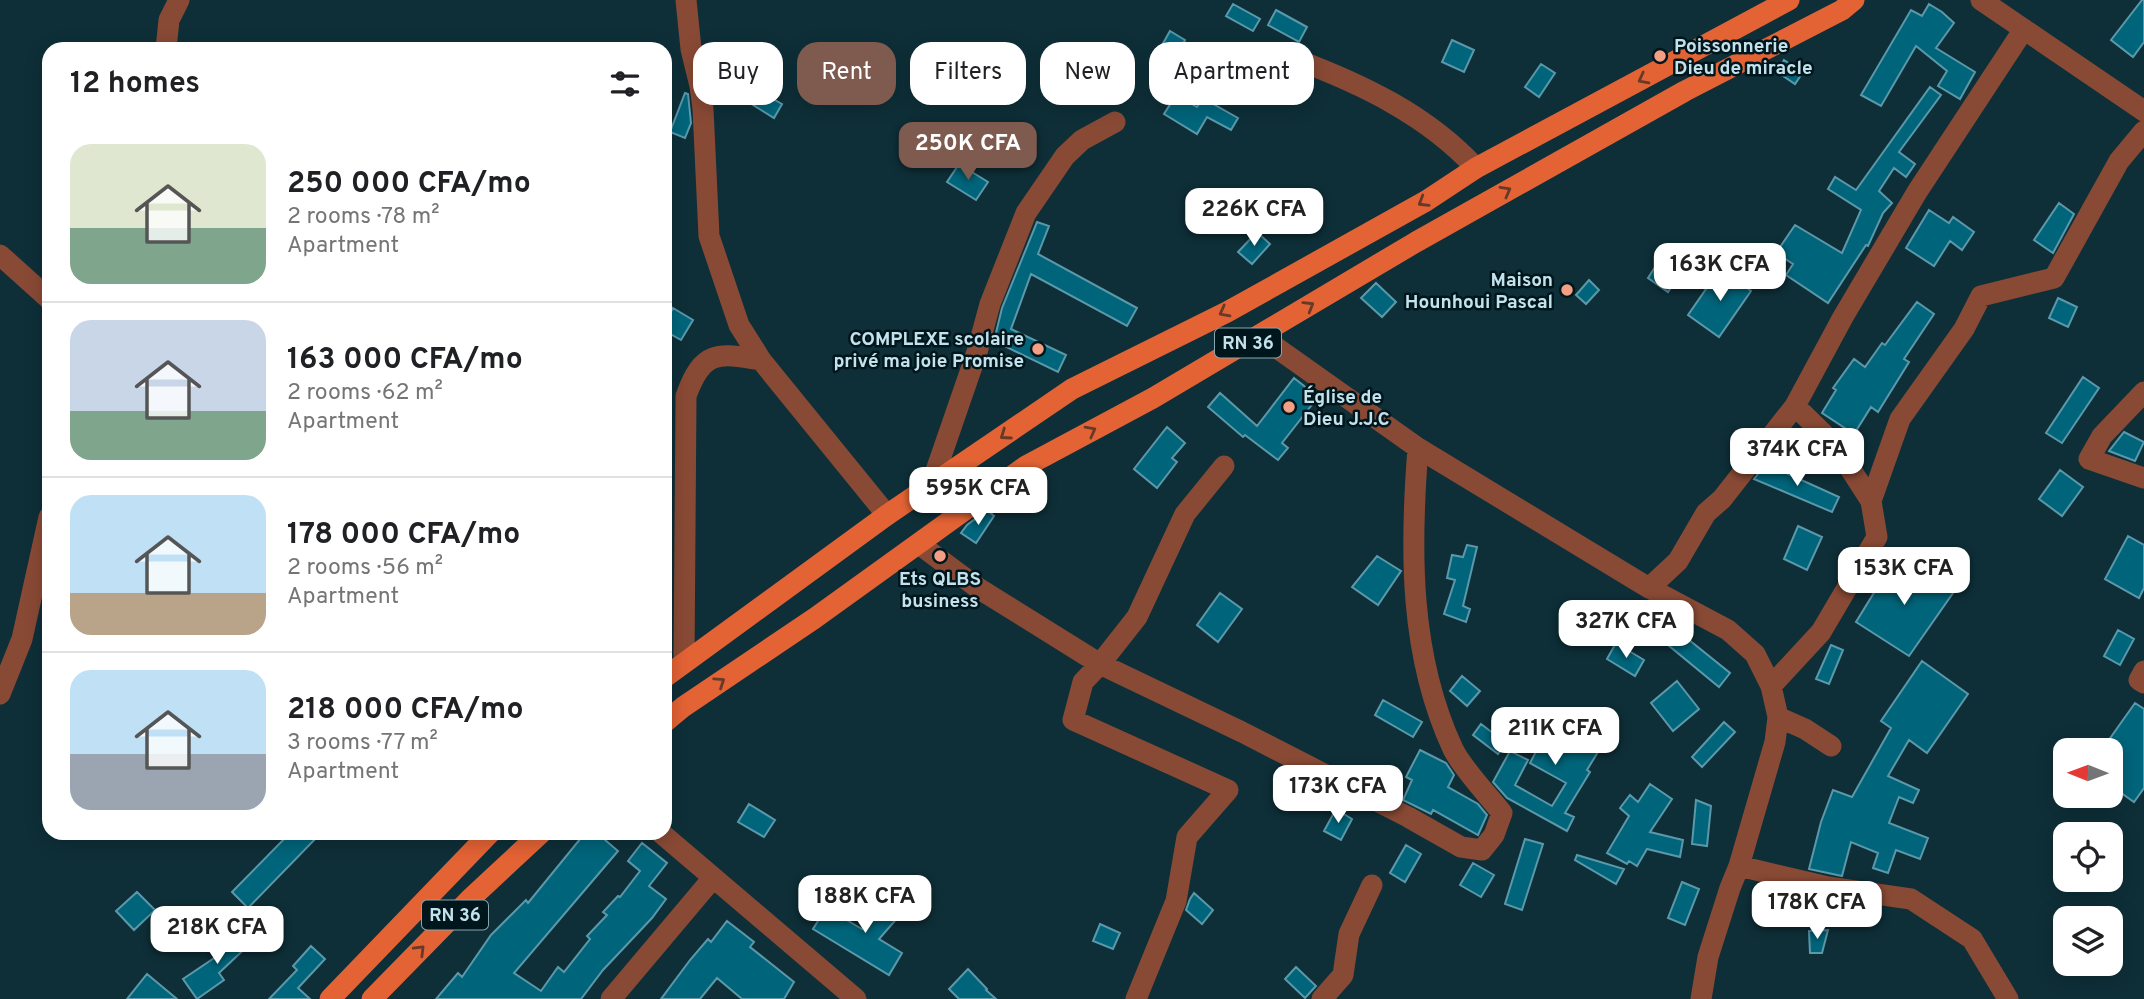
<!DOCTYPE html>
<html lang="en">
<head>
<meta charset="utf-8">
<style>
	body { margin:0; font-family:Overpass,sans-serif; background:#f6f6f6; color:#202124; height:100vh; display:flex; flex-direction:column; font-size:26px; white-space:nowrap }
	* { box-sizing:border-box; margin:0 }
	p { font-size:23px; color:#757577 }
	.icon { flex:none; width:38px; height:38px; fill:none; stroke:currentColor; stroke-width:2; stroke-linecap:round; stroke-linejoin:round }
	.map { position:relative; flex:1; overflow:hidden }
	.side { position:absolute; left:42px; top:42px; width:630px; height:798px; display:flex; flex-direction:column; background:#fff; border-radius:21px; box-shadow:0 4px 18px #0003 }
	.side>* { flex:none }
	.guide { position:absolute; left:693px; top:42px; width:665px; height:63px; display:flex; gap:14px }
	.needle { width:46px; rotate:271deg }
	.fabs { position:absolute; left:2053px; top:738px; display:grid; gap:14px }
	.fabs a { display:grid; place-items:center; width:70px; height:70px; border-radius:14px; background:#fff; box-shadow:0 4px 18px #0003; font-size:35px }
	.price { position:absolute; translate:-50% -60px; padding:0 16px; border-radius:14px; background:#fff; color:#222; font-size:23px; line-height:46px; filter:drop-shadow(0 2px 4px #0008) }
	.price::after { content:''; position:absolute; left:50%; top:42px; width:21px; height:16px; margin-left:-10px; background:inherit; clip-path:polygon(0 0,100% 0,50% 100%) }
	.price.selected { background:#7f5a4f; color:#fff }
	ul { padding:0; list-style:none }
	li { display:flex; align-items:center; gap:21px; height:175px; padding:0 28px }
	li+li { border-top:2px solid #e0e0e0 }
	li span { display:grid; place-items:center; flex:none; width:196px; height:140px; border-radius:21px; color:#555 }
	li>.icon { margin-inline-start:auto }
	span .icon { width:84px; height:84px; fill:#fffc; stroke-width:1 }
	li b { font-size:30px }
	h2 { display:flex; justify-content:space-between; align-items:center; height:84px; padding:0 28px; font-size:30px }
	.tag { padding:0 24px; border-radius:21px; background:#fff; box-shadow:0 4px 18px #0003; font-size:24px; line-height:63px }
	.tag.selected { background:#7f5a4f; color:#fff }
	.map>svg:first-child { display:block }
	.building { fill:#00657b; stroke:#5b98aa; stroke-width:2 }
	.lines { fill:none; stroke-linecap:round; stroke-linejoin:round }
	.minor { stroke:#894a35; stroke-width:21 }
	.major { stroke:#e46335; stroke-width:21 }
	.oneway { stroke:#673928 }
	.poi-dot { fill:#f39f83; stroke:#00161d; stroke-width:2.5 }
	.labels { text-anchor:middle; stroke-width:5; stroke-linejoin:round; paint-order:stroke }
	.shield { fill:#00161d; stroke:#89a5ae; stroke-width:2 }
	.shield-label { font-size:18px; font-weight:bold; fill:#c4e2ec }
	.poi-label { font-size:19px; font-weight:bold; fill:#c4e2ec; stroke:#00161d; text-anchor:start }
</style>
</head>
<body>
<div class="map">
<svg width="2144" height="999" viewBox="0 0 2144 999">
	<rect width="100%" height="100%" fill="#0e2f38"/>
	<!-- building -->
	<path class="building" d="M2142 0H2144V42L2133 57 2111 40Z
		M1233 4 1260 19 1253 31 1226 16Z
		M1929 4 1942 12 1954 23 1936 48 1975 72 1960 99 1938 86 1947 71 1916 46 1881 106 1861 95 1911 10 1922 16Z
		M1276 10 1307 27 1299 42 1268 25Z
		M1170 31 1185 40 1173 62 1157 54Z
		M1452 40 1474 50 1464 72 1442 62Z
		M1257 55 1269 62 1256 85 1244 78Z
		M1229 58 1241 65 1215 105 1238 118 1231 130 1207 117 1197 134 1164 114 1176 95 1197 107Z
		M1784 60 1803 72 1795 84 1777 72Z
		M1161 62 1182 75 1175 87 1154 74Z
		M1541 64 1555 73 1539 97 1525 87Z
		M1930 87 1941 95 1899 152 1915 164 1906 177 1894 168 1879 191 1892 203 1883 213 1868 246 1866 245 1828 303 1786 275 1793 264 1776 253 1795 225 1842 253 1861 210 1828 189 1835 177 1856 190Z
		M761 92 782 104 774 118 753 105Z
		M685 93 688 94 691 123 685 138 670 132Z
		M959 164 988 182 976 200 947 182Z
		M2059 203 2074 214 2053 253 2034 240Z
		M1929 210 1949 223 1953 217 1974 232 1962 250 1950 241 1934 266 1906 248Z
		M1037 222 1049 226 1038 254 1137 308 1127 326 1031 274 1011 329 1066 355 1058 372 994 341 1002 308Z
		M1257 232 1270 244 1252 264 1238 252Z
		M1670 244 1696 258 1688 273 1683 270 1668 292 1648 278Z
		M1720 269 1751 291 1719 337 1688 315Z
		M1589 280 1599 290 1586 304 1576 295Z
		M1376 283 1396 302 1382 317 1361 298Z
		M2058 298 2077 307 2068 327 2049 318Z
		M1917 302 1934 314 1904 359 1909 362 1878 412 1871 407 1854 434 1822 413 1836 390 1833 388 1854 359 1865 367 1882 343 1885 345Z
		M673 308 693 320 681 340 665 331V322Z
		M2083 377 2099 388 2062 443 2046 433Z
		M1294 378 1318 397 1282 443 1288 448 1278 460 1245 435 1243 437 1208 407 1220 393 1257 426Z
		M1167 427 1185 443 1172 458 1177 462 1157 488 1134 469Z
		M2124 432 2144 442 2135 461 2109 451Z
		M1766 464 1839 497 1832 512 1754 479Z
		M2060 470 2083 487 2062 516 2039 499Z
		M987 510 994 516 976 543 961 533 967 525Z
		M1798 526 1822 537 1807 570 1784 559Z
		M2128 536 2144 545V588L2139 598 2105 579Z
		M1467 545 1477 547 1463 606 1470 609 1466 622 1444 614 1455 580 1447 578 1452 555 1463 557Z
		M1377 556 1401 571 1378 605 1352 587Z
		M1896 557 1953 593 1909 656 1856 622Z
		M1220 593 1242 609 1218 642 1197 625Z
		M2118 630 2134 639 2120 665 2104 656Z
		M1678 631 1730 673 1719 687 1668 645Z
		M1616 643 1644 660 1635 676 1607 659Z
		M1831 645 1843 650 1829 684 1816 679Z
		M1922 661 1968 694 1927 753 1909 740 1888 776 1919 790 1913 803 1899 797 1889 823 1928 838 1920 859 1896 850 1888 873 1873 868 1878 853 1851 842 1842 876 1809 869 1821 822 1833 790 1852 797 1891 728 1881 721Z
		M1462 676 1480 691 1467 706 1450 691Z
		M1677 681 1699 709 1673 731 1651 703Z
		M1383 700 1422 722 1413 737 1375 715Z
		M2135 703 2144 709V788L2134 802 2110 785V751H2101Z
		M1556 713 1585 729 1590 720 1610 732 1587 770 1590 772 1565 813 1574 817 1567 831 1507 798 1493 782 1510 751 1528 760 1515 785 1552 806 1566 783 1530 763Z
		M1724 722 1735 732 1702 767 1692 757Z
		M1481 724 1506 743 1498 754 1473 735Z
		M1420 750 1446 763 1454 775 1448 787 1478 804 1487 815 1478 835 1433 810 1431 814 1403 800 1412 780 1406 777Z
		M1650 784 1672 799 1650 832 1683 840 1680 857 1647 849 1637 866 1629 861 1627 864 1607 853 1629 816 1620 808 1630 795 1638 802Z
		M1696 800 1711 806 1707 846 1692 844Z
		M749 804 775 820 764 837 738 822Z
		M1336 809 1352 819 1341 840 1324 831Z
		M290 833H321L248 908 232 892Z
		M585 833H597L618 851 514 973 541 991 558 967 564 972 590 939 587 936 607 915 603 912 618 896 620 897 640 871 628 861 642 843 667 863 649 886 666 899 652 918 603 970 581 999H436L458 973 462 977 491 935 526 900 528 903Z
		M1525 839 1543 844 1522 910 1505 904Z
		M1406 845 1421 854 1405 882 1390 873Z
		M1577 855 1624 869 1616 884 1575 860Z
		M1473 863 1494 875 1481 897 1460 885Z
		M1682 882 1699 889 1685 925 1668 918Z
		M137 892 155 910 134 930 116 911Z
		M1194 893 1213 910 1202 924 1186 910 1190 899Z
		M890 895 906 908 879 939 902 953 889 975 813 929 826 908 862 929Z
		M727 921 754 942 750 947 794 982 784 999H742L717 978 700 999H661L690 960 708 939 711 942Z
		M1100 924 1120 933 1113 949 1093 941Z
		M237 930 244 937 248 935 253 941 219 973 224 980 197 999 183 979 226 950 221 945Z
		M1828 930 1822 953H1810L1809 931Z
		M311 946 325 959 298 988 310 999H269L297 970 293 966Z
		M1296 967 1316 986 1305 998 1285 979Z
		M968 969 987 989 986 990 996 999H959L949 989Z
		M147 974 177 999H127Z"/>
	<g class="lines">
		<!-- minor -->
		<path class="minor" d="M686 0 691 49 700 86 703 109 709 236 739 325 761 360 887 515
			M1981 0 2144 111
			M166 49 169 20 179 0
			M1295 59C1362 84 1427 115 1476 168
			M0 255 49 299
			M1260 336 1418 448 1649 588 1728 630 1755 654 1771 686 1778 717 1775 742 1739 866 1730 888 1708 957 1701 999
			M2144 392 2102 436 2089 459 2144 478
			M1795 406 1835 445 1871 501
			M930 488 977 352 990 304 1026 213 1065 156 1082 140 1115 122
			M919 544 978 588 1100 664 1242 732 1408 817 1461 847 1482 850 1494 835 1502 813C1488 795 1462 768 1453 749 1409 655 1410 549 1418 448
			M1649 588 1678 561 1706 513 1722 499 1795 406 1843 317 1917 192 2024 29
			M684 661 686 396C702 351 717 352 761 360
			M2144 671 2139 680 2144 683
			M1771 686 1821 632 1877 537 1871 501 1900 419 1964 329 1981 296 2054 278 2119 161 2144 131
			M0 694 22 639 49 517
			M1778 717 1805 729 1831 746
			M661 833 856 999
			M1739 866 1828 887 1911 899 1972 939 2008 999
			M611 999 713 878
			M1136 999 1176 901 1187 837 1228 790 1073 720 1083 682 1100 664 1137 617 1185 514 1224 466
			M1322 999 1343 975 1349 934 1372 885"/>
		<!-- major -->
		<path class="major" d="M665 677 887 515 1072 389 1227 312 1426 201 1476 168 1789 0
			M665 722 683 707 815 618 1026 466 1153 398 1416 242 1685 91 1842 10 1854 0
			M330 999 490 833
			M372 999 469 900 541 833"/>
	</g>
	<!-- one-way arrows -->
	<defs><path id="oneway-chevron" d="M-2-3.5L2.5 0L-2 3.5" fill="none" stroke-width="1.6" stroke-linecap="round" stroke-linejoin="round" transform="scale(1.75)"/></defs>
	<g class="oneway">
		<use href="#oneway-chevron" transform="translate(1643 79) rotate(152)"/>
		<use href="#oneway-chevron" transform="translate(1506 191) rotate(-29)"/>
		<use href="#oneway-chevron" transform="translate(1423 202) rotate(149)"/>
		<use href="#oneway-chevron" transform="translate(1309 306) rotate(-31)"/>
		<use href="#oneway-chevron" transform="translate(1224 312) rotate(152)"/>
		<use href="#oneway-chevron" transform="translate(1091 431) rotate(-28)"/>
		<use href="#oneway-chevron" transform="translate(1005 435) rotate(145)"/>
		<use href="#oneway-chevron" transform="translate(720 682) rotate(-34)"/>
		<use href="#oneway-chevron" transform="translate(420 950) rotate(-45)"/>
	</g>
	<!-- markers -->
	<g class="poi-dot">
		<circle cx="1660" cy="56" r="7"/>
		<circle cx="1567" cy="290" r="7"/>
		<circle cx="1038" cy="349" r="7"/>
		<circle cx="1289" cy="407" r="7"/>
		<circle cx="940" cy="556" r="7"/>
	</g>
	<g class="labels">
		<!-- shield labels -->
		<g class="shield">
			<rect x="1215" y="328.5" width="66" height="29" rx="5"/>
			<rect x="422" y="900.5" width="66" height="29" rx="5"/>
		</g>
		<g class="shield-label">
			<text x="1248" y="349">RN 36</text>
			<text x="455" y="921">RN 36</text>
		</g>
		<!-- poi labels -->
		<g class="poi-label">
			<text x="1674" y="52">Poissonnerie<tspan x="1674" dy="22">Dieu de miracle</tspan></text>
			<text x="1553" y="286" text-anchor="end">Maison<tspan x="1553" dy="22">Hounhoui Pascal</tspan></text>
			<text x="1024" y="345" text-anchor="end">COMPLEXE scolaire<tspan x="1024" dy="22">privé ma joie Promise</tspan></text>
			<text x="1303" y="403">Église de<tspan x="1303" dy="22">Dieu J.J.C</tspan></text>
			<text x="940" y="585" text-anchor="middle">Ets QLBS<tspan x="940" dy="22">business</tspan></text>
		</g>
	</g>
</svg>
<div class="fabs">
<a><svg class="needle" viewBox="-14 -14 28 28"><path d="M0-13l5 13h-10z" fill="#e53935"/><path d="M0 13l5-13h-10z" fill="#757577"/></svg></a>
<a><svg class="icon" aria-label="locate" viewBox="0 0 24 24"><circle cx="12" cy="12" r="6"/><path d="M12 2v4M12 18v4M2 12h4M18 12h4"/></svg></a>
<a><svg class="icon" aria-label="layers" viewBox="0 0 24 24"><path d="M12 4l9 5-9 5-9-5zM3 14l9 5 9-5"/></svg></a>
</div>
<b class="price selected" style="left:968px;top:182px">250K CFA</b>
<b class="price" style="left:1254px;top:248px">226K CFA</b>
<b class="price" style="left:1720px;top:303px">163K CFA</b>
<b class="price" style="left:1797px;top:488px">374K CFA</b>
<b class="price" style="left:978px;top:527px">595K CFA</b>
<b class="price" style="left:1904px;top:607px">153K CFA</b>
<b class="price" style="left:1626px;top:660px">327K CFA</b>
<b class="price" style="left:1555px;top:767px">211K CFA</b>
<b class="price" style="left:1338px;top:825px">173K CFA</b>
<b class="price" style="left:865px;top:935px">188K CFA</b>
<b class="price" style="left:1817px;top:941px">178K CFA</b>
<b class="price" style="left:217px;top:966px">218K CFA</b>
<div class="guide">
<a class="tag">Buy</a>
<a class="tag selected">Rent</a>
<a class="tag">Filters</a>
<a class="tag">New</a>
<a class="tag">Apartment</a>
</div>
<section class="side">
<h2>12 homes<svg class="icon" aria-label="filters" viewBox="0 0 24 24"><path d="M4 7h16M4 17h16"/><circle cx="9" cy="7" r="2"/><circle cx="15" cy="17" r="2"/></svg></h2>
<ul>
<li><span style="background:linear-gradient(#dfe7d0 60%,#7fa58c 0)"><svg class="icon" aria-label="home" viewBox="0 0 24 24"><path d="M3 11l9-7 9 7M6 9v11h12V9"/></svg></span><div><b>250 000 CFA/mo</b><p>2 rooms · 78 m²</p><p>Apartment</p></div></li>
<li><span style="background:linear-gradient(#c9d6e8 65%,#7fa58c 0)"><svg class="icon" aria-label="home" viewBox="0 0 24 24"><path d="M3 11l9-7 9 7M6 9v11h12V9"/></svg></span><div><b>163 000 CFA/mo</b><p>2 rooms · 62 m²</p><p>Apartment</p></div></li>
<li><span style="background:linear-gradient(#bfe0f5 70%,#b9a48a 0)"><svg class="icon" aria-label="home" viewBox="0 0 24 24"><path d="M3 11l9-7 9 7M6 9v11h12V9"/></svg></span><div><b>178 000 CFA/mo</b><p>2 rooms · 56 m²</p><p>Apartment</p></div></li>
<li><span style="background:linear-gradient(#bfe0f5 60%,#9aa5b1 0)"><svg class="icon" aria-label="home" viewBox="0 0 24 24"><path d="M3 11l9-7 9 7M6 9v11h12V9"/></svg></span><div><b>218 000 CFA/mo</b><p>3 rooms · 77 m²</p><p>Apartment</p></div></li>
</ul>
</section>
</div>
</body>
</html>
